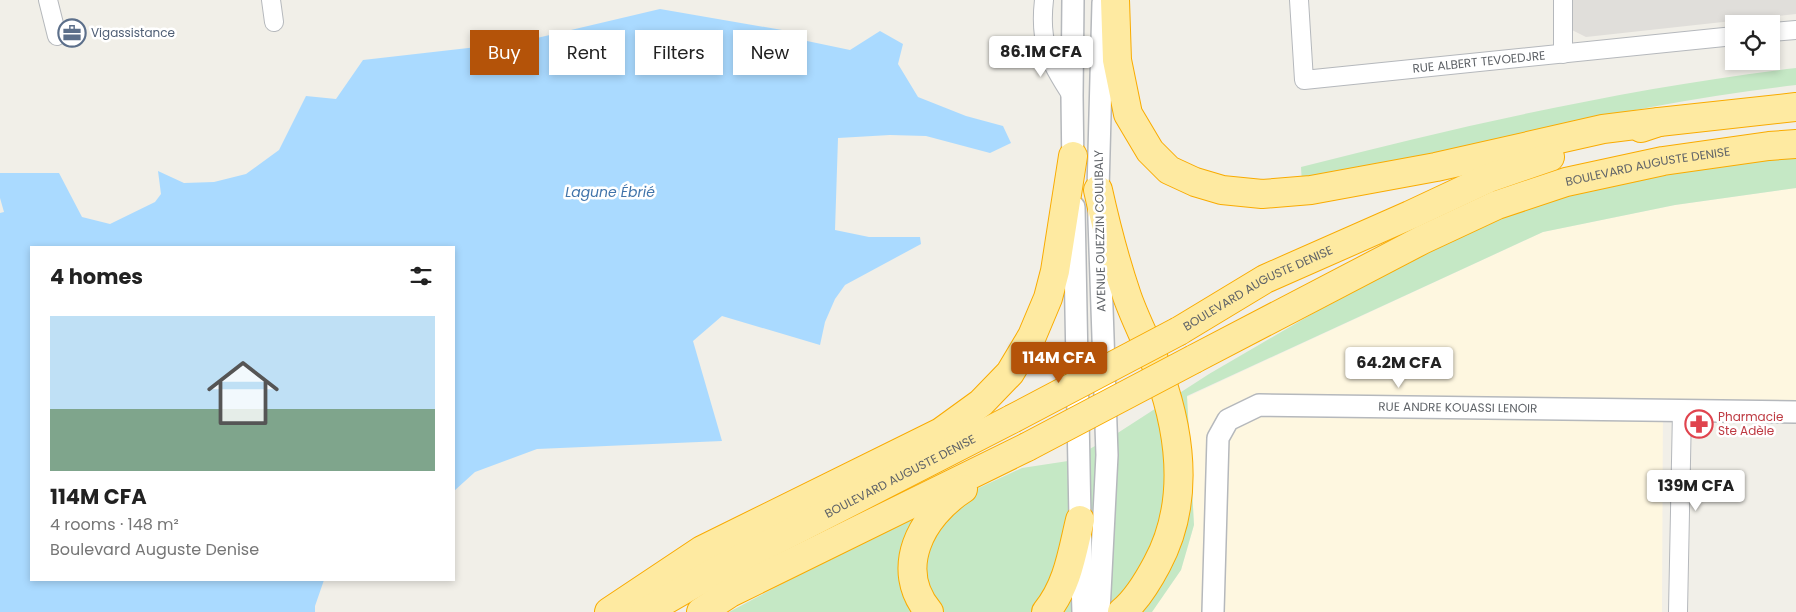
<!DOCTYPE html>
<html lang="en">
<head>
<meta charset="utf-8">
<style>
	body { margin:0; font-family:Poppins,sans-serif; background:#f6f6f6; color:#222; height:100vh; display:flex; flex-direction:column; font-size:19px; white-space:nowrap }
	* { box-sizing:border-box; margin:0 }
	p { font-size:16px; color:#767676 }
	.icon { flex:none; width:28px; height:28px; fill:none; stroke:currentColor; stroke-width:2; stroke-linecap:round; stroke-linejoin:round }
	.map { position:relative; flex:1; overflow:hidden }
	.drawer { position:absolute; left:30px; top:246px; width:425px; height:335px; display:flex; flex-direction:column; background:#fff; border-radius:0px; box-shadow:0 2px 8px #0003 }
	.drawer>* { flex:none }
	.guide { position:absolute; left:470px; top:30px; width:475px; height:45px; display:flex; gap:10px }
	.controls { position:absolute; left:1725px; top:15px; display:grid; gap:10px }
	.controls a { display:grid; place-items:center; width:55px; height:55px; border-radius:0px; background:#fff; box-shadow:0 2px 8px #0003; font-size:25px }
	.price { position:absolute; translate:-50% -42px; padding:0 11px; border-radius:5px; background:#fff; color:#222; font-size:16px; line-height:32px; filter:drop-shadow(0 1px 2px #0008) }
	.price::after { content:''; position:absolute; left:50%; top:30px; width:15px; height:11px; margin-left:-8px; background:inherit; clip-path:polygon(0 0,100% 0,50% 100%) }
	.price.selected { background:#b45309; color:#fff }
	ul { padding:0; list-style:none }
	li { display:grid; align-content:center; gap:10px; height:265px; padding:0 20px }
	li span { display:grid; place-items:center; height:155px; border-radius:0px; color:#555 }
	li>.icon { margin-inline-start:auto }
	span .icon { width:90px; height:90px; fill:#fffc; stroke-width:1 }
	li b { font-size:21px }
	h2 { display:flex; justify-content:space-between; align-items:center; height:60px; padding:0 20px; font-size:21px }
	.chip { padding:0 18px; border-radius:0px; background:#fff; box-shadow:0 2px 8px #0003; font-size:18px; line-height:45px }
	.chip.selected { background:#b45309; color:#fff }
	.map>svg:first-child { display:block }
	.commercial { fill:#fef7e0 }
	.industrial { fill:#e0deda }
	.green { fill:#c5e8c5 }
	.water { fill:#aadaff }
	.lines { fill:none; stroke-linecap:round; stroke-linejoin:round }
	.minor-casing { stroke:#b5b8bc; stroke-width:20 }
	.tertiary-casing { stroke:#b5b8bc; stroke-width:24 }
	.trunk-casing { stroke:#f9ab00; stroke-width:30 }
	.minor { stroke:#fff; stroke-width:18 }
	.tertiary { stroke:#fff; stroke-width:21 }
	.trunk { stroke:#feeaa1; stroke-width:28 }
	.trunk-bridge-casing { stroke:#f9ab00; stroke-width:30; stroke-linecap:butt }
	.trunk-bridge { stroke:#feeaa1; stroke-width:28 }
	.labels { text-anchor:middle; stroke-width:5; stroke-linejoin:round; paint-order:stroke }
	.service-label { font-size:12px; fill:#4e5e75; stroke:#fff; text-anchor:start }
	.street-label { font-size:12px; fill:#5f6368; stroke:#fff }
	.health-label { font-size:12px; fill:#be3a42; stroke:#fff; text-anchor:start }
	.water-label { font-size:14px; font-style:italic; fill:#4174aa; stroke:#fff }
</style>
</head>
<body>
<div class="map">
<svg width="1796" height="612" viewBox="0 0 1796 612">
	<rect width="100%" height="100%" fill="#f1efe8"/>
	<!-- commercial -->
	<path class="commercial" d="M1796 188V401L1663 399 1662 612H1152L1181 570 1194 525 1187 397 1543 232 1675 205Z"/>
	<!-- industrial -->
	<path class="industrial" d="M1573 0H1796V14L1586 37 1572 30Z"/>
	<!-- green -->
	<path class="green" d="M1796 68V85C1629 104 1466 147 1302 184L1301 167C1464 125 1629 88 1796 68Z
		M1796 154V188L1675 205 1543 232 1187 396 1194 525 1181 570 1152 612H729L860 543 1022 468 1068 461 1113 436 1209 374 1427 247 1502 214 1568 192 1666 172Z"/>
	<!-- water -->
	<path class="water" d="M660 9 788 31 807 41 850 50 880 31 903 44 898 64 918 97 966 116 1003 126 1011 143 990 153 926 136 890 135 838 138 835 230 869 237H920L921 244 845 285 835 299 825 322 820 345 722 316 693 341 722 441 537 449 475 472 454 491V248H31V580H324L315 606V612H0V213L4 212 0 198V173H59L82 217 110 224 155 202 161 194 158 171 184 183 214 182 246 174 279 150 306 96 336 99 363 60 520 42Z"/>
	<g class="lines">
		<!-- minor casing -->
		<g class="minor-casing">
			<g id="minor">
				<path d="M48 0 57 36"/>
				<path d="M271 0 274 22"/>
				<path d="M1044 0C1039 43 1049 61 1072 96"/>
				<path id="s1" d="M1299 0 1304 80 1734 36"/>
				<path d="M1771 32 1796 30"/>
				<path d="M1563 54V0"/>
				<path d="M1678 612 1682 411"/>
			</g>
		</g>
		<!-- tertiary casing -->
		<g class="tertiary-casing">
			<g id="tertiary">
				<path d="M1073 172 1072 96 1073 0"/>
				<path d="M1074 207 1080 520 1083 612"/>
				<path d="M1099 612 1107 455 1098 190 1103 3"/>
				<path id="s2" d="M1213 612 1218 438 1228 420 1259 405 1796 412"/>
			</g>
		</g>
		<!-- trunk casing -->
		<g class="trunk-casing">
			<g id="trunk">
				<path d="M1115 0 1117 60 1128 114 1150 151 1169 170 1195 182 1222 190 1262 194 1311 190 1436 167 1603 129 1659 122"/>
				<path d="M1641 128 1659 122 1796 107"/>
				<path d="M1098 190C1106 226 1115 261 1127 296 1136 322 1150 347 1159 373 1181 435 1190 503 1157 564 1148 581 1137 600 1122 612"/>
				<path id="s3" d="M1179 331 1265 279 1410 215 1489 178 1550 157"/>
				<path id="s4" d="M1194 359 1422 240 1497 205 1566 182 1663 161 1769 146 1796 144"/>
				<path d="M609 612 702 550 941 432 981 403 1010 373 1032 336 1048 298 1055 271 1073 156"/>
				<path id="s5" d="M645 612 716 571 1012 419"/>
				<path d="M701 612 730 593 1027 447"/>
				<path d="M929 612C893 569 921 516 963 489"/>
				<path d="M1046 612C1068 585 1072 553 1080 520"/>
			</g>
		</g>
		<!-- minor -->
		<use href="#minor" class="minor"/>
		<!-- tertiary -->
		<use href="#tertiary" class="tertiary"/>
		<!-- trunk -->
		<use href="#trunk" class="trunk"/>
		<!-- trunk-bridge casing -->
		<g class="trunk-bridge-casing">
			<path id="trunk-bridge" d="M1012 419 1179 331
				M1027 447 1194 359"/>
		</g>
		<!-- trunk-bridge -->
		<use href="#trunk-bridge" class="trunk-bridge"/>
	</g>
	<!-- icons -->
	<defs>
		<g id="office-ring" transform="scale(1.4375)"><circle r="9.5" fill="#fff" stroke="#5c6f8a" stroke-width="1.5"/><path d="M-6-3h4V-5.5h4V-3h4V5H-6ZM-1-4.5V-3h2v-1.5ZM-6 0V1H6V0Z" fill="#5c6f8a"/></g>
		<g id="pharmacy-ring" transform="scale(1.4375)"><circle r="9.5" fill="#fff" stroke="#e0444e" stroke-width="1.5"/><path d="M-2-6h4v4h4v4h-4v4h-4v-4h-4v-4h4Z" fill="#e0444e"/></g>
	</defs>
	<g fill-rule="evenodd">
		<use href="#office-ring" x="72" y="33"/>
		<use href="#pharmacy-ring" x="1699" y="424"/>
	</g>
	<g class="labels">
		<!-- service labels -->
		<g class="service-label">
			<text x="91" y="37">Vigassistance</text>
		</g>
		<!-- street labels -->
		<g class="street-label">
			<text dy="4" stroke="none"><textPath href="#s1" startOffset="256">RUE ALBERT TEVOEDJRE</textPath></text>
			<text dy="4" stroke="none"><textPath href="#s4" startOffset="496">BOULEVARD AUGUSTE DENISE</textPath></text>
			<text transform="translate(1100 231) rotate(-91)" y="4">AVENUE OUEZZIN COULIBALY</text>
			<text dy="4" stroke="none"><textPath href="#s3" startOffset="90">BOULEVARD AUGUSTE DENISE</textPath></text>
			<text dy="4" stroke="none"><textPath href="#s2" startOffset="428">RUE ANDRE KOUASSI LENOIR</textPath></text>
			<text dy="4" stroke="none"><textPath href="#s5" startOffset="289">BOULEVARD AUGUSTE DENISE</textPath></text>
		</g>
		<!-- health labels -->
		<g class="health-label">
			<text x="1718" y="421">Pharmacie<tspan x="1718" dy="14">Ste Adèle</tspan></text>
		</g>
		<!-- water labels -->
		<g class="water-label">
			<text x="610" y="197">Lagune Ébrié</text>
		</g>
	</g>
</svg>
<div class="controls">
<a><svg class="icon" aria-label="locate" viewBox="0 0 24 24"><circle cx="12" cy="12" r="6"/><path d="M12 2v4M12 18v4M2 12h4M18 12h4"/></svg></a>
</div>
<b class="price" style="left:1041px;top:78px">86.1M CFA</b>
<b class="price selected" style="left:1059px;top:384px">114M CFA</b>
<b class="price" style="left:1399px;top:389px">64.2M CFA</b>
<b class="price" style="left:1696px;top:512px">139M CFA</b>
<div class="guide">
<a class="chip selected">Buy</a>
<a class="chip">Rent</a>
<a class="chip">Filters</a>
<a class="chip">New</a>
</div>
<section class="drawer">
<h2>4 homes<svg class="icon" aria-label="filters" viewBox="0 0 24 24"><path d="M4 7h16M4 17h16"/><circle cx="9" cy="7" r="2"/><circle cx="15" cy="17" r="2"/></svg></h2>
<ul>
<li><span style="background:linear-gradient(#bfe0f5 60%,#7fa58c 0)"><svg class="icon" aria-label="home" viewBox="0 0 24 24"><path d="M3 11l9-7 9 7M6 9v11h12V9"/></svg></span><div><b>114M CFA</b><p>4 rooms · 148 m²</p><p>Boulevard Auguste Denise</p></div></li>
</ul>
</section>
</div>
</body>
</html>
